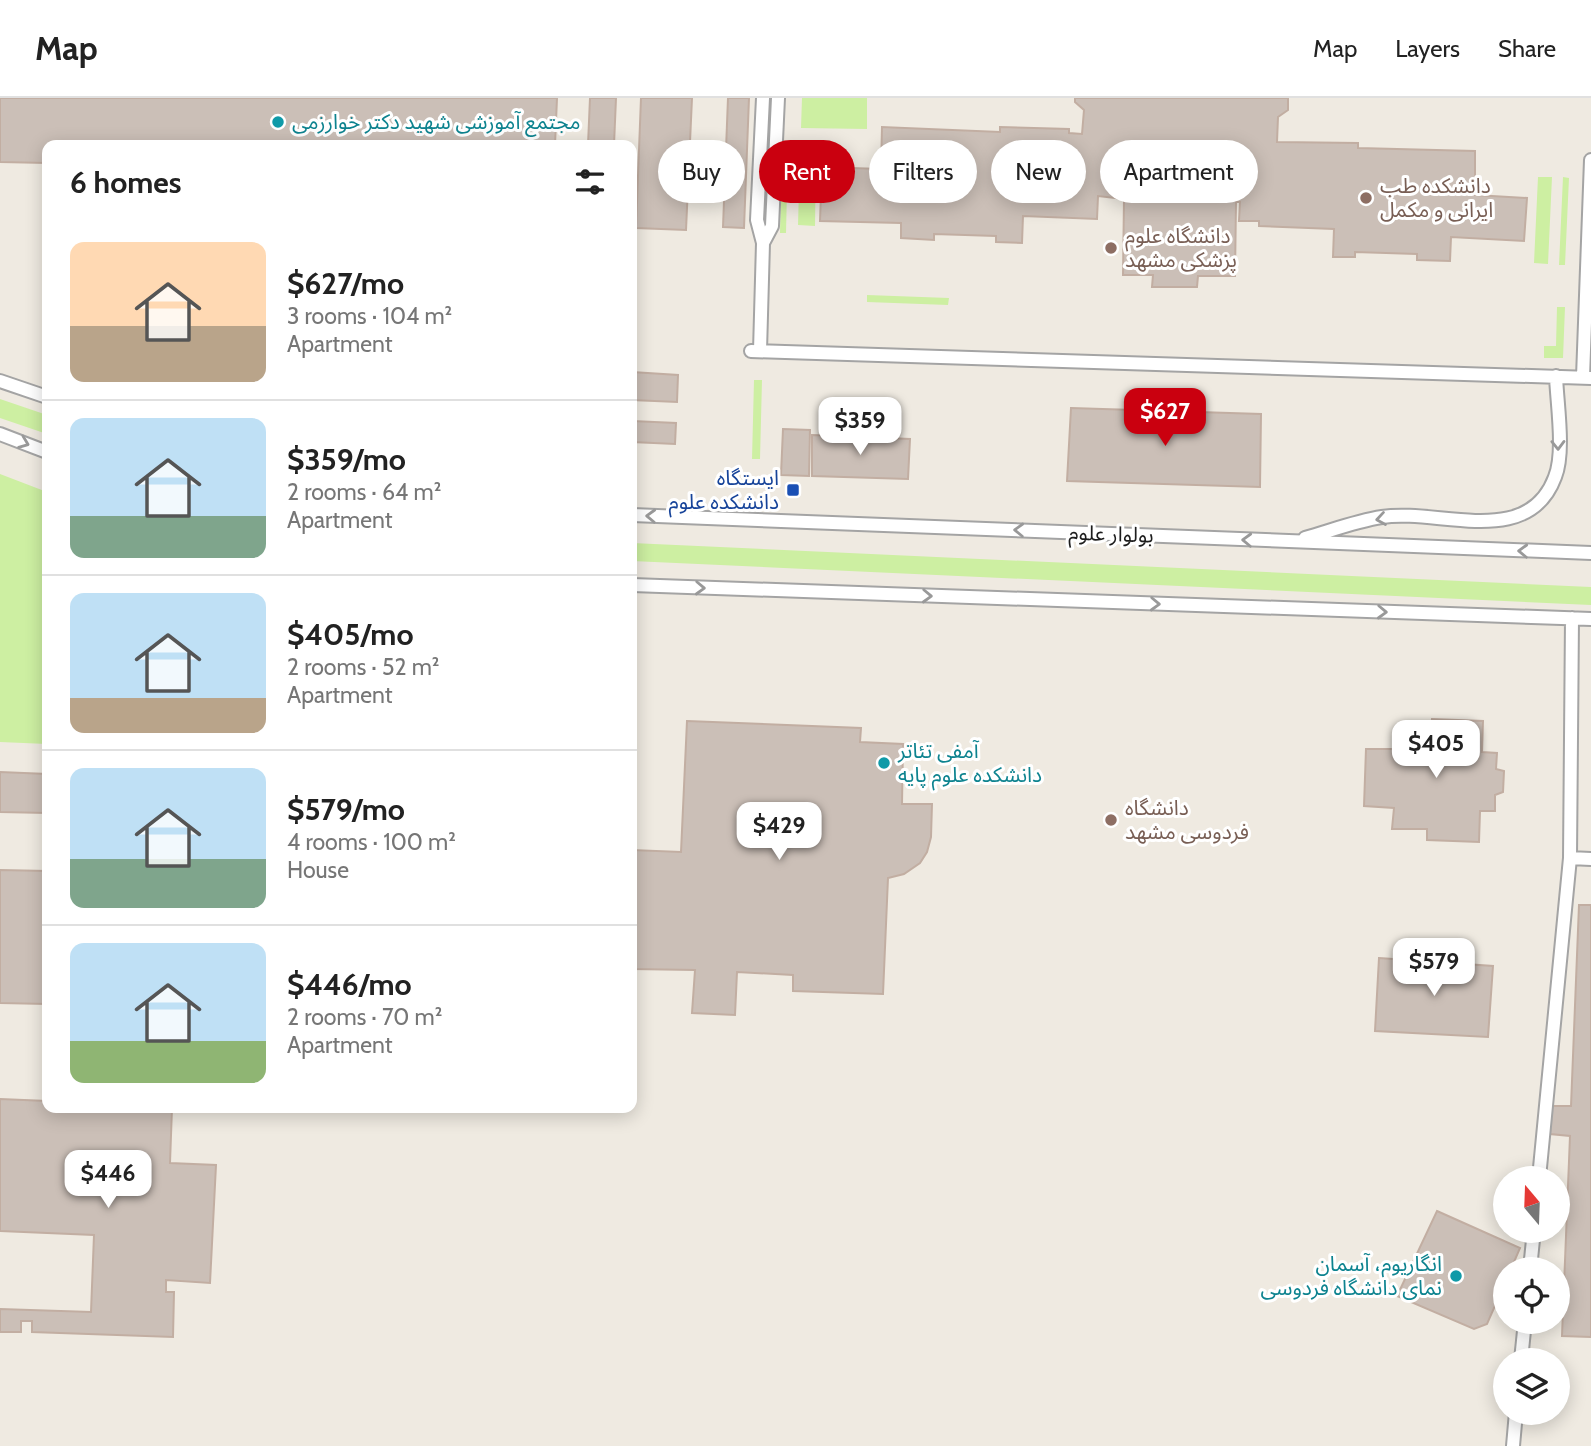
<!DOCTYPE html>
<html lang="en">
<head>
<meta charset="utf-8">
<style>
	body { margin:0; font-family:Cabin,"Noto Sans Arabic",sans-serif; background:#f2f2f2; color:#222; height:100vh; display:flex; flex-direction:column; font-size:26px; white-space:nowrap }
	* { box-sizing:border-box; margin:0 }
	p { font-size:23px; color:#767676 }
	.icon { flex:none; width:38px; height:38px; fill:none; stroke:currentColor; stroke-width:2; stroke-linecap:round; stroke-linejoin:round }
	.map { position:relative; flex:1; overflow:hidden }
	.drawer { position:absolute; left:42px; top:42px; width:595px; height:973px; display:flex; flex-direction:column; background:#fff; border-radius:14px; box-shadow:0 4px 18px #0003 }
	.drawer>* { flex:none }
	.guide { position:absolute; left:658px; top:42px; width:665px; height:63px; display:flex; gap:14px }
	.needle { width:46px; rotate:341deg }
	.tools { position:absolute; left:1493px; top:1068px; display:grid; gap:14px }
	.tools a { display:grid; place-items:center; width:77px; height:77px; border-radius:50%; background:#fff; box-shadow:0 4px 18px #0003; font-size:35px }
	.price { position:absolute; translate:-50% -60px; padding:0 16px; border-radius:14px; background:#fff; color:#222; font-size:23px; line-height:46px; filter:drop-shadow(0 2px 4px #0008) }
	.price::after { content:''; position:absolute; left:50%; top:42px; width:21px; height:16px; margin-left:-10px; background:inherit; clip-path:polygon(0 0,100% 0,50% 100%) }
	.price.current { background:#ca000f; color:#fff }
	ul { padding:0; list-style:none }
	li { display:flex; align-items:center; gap:21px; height:175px; padding:0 28px }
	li+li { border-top:2px solid #e0e0e0 }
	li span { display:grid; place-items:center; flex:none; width:196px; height:140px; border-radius:14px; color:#555 }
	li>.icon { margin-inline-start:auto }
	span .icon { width:84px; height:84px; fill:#fffc; stroke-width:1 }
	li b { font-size:30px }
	h2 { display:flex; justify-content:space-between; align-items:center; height:84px; padding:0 28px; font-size:30px }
	.chip { padding:0 24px; border-radius:32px; background:#fff; box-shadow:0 4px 18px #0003; font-size:24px; line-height:63px }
	.chip.current { background:#ca000f; color:#fff }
	header { display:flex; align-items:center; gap:42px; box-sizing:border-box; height:98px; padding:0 35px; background:#fff; border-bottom:2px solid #e0e0e0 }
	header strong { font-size:33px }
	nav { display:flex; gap:38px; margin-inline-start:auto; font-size:24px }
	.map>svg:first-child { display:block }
	.grass { fill:#cdefa2 }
	.building { fill:#cbbfb7; stroke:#c2aea2; stroke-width:2 }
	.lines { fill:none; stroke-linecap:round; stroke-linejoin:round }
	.lane-casing { stroke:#a4a4a4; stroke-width:16 }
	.lane { stroke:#fff; stroke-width:12 }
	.oneway { stroke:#999 }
	.culture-dot { fill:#0f9aa8; stroke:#fff; stroke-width:2.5 }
	.education-dot { fill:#8d6e63; stroke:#fff; stroke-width:2.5 }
	.transit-dot { fill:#1a4fb4; stroke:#fff; stroke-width:2.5 }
	.labels { text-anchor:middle; stroke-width:6; stroke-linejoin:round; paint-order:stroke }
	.culture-label { font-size:21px; fill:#0d838f; stroke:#fff; text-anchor:start }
	.education-label { font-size:21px; fill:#785e54; stroke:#fff; text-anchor:start }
	.transit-label { font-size:21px; fill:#164399; stroke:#fff; text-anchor:end }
	.street-label { font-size:21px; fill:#1d1d1d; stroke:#fff }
</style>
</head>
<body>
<header>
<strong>Map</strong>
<nav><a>Map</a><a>Layers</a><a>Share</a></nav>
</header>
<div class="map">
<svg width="1591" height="1348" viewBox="0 0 1591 1348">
	<rect width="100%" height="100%" fill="#efeae1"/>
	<!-- grass -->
	<path class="grass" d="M802 0H867V31L801 30Z
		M782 51H788L786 135H780Z
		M800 51 816 52 815 128 798 127Z
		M1538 79H1552L1548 166 1534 165Z
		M1563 79 1569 80 1565 167H1559Z
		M867 197 949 200 948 207 867 204Z
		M1557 209H1565L1563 260H1544V248H1556Z
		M754 282H762L760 361H752Z
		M0 301 47 317V336L0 320Z
		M0 376 47 394V646L0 644Z
		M632 445 1591 489V507L632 463Z"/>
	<!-- building -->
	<path class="building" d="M0 0H557L555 47H47V65L0 64Z
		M590 0H616L614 47H588Z
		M641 0H692L686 132 636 130Z
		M728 0H749L744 130 723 129Z
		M1075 0H1288V12L1278 19 1277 44 1358 45V50L1475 53V97L1527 100 1524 143 1451 139 1450 163 1417 162V156L1355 154V159H1333L1334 131 1259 128V123H1239L1240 104H1236L1235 178H1198L1197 189H1152L1153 177H1123L1124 101 1098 98 1097 121 1023 118 1022 145 996 144V138L934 136V142L901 140V125L820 123 822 69 881 71 882 29 1000 34V29L1069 31V35L1082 36 1084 12 1075 4Z
		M632 274 678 277 677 304 632 302Z
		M1071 310 1261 316 1260 389 1067 383Z
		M632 323 676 325 675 346 632 344Z
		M783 331 810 332 809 378 781 377Z
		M812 337 910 341 908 381 812 378Z
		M1432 621 1483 623 1482 654 1497 655 1496 671 1504 673 1503 694 1495 697V713H1480L1479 744 1427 742V731H1392L1394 710 1364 708 1366 651H1395L1396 631 1431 632Z
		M687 623 861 630 860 644 903 646 902 706H932L931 739 927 754 920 765 904 776 888 780 883 896 793 893V877L737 874 735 917 692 915 695 872 632 871V752L681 754Z
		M0 674 47 676V715L0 714Z
		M0 772 47 773V906L0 905Z
		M1579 807H1591V1239L1562 1238 1570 1038 1550 1036 1552 1008H1571Z
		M1379 860 1493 868 1488 939 1375 933Z
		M0 1001 47 1003V1010H172L170 1065 216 1067 210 1185 166 1182V1194H174L173 1239 32 1234V1223H21V1234H0V1211L91 1214 94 1137 0 1133Z
		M1437 1113 1520 1150 1511 1171H1505V1185L1487 1226 1474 1231 1397 1198Z"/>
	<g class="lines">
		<!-- lane casing -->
		<g class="lane-casing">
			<path id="lane" d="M763 145 772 128 778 0
				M751 253 1591 280
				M760 253 763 145 757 122 763 0
				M1583 279 1591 62
				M0 283 47 299
				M0 336 47 354
				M632 417 1591 455
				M1305 440C1330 433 1356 423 1382 419 1438 410 1528 452 1555 379 1565 354 1557 306 1556 278
				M632 487 1591 521
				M1572 520 1570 760 1591 761
				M1539 1080 1570 760
				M1530 1171 1534 1132
				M1521 1262 1525 1223
				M1513 1348 1516 1314"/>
		</g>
		<!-- lane -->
		<use href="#lane" class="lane"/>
	</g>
	<!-- one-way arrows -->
	<defs><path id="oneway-chevron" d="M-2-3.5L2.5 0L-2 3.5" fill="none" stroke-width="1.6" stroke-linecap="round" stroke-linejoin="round" transform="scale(1.75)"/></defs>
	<g class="oneway">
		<use href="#oneway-chevron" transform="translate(24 345) rotate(21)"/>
		<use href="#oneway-chevron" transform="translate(1558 347) rotate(89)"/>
		<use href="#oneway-chevron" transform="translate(651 418) rotate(-178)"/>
		<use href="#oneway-chevron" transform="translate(1381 421) rotate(171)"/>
		<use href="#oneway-chevron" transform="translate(1019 432) rotate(-178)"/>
		<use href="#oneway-chevron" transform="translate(1247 442) rotate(-178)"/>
		<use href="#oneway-chevron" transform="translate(1523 453) rotate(-178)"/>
		<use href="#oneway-chevron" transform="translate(700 490) rotate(2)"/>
		<use href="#oneway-chevron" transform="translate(927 498) rotate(2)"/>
		<use href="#oneway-chevron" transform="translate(1155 506) rotate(2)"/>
		<use href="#oneway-chevron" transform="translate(1382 514) rotate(2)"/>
	</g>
	<!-- markers -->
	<g class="culture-dot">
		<circle cx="278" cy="24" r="7"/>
		<circle cx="884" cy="665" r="7"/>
		<circle cx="1456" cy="1178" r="7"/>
	</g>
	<g class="education-dot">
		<circle cx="1366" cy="100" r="7"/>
		<circle cx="1111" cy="150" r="7"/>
		<circle cx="1111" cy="722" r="7"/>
	</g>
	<rect class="transit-dot" x="786" y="385" width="14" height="14" rx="3.5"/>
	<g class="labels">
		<!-- culture labels -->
		<g class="culture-label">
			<text x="292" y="31">مجتمع آموزشی شهید دکتر خوارزمی</text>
			<text x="898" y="660">آمفی تئاتر<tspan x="898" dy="24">دانشکده علوم پایه</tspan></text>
			<text x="1442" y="1173" text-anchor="end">انگاریوم، آسمان<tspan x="1442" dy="24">نمای دانشگاه فردوسی</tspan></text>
		</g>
		<!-- education labels -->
		<g class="education-label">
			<text x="1380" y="95">دانشکده طب<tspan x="1380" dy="24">ایرانی و مکمل</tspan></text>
			<text x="1125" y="145">دانشگاه علوم<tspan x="1125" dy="24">پزشکی مشهد</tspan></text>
			<text x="1125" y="717">دانشگاه<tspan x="1125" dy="24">فردوسی مشهد</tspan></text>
		</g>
		<!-- transit labels -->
		<g class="transit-label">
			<text x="779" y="387">ایستگاه<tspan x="779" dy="24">دانشکده علوم</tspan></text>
		</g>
		<!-- street labels -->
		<g class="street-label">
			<text transform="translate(1111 436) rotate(2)" y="7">بولوار علوم</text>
		</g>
	</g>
</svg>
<div class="tools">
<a><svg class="needle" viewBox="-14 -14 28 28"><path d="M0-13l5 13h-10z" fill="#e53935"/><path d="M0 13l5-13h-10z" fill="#767676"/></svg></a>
<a><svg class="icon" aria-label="locate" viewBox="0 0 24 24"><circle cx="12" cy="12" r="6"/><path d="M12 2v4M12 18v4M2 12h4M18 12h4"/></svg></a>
<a><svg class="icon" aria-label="layers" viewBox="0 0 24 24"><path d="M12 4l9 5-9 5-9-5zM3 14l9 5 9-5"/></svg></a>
</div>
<b class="price current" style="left:1165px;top:350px">$627</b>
<b class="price" style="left:860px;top:359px">$359</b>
<b class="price" style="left:1436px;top:682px">$405</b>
<b class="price" style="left:779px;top:764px">$429</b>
<b class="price" style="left:1434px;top:900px">$579</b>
<b class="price" style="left:108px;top:1112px">$446</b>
<div class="guide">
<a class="chip">Buy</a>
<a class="chip current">Rent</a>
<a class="chip">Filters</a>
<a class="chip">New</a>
<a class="chip">Apartment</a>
</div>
<section class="drawer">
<h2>6 homes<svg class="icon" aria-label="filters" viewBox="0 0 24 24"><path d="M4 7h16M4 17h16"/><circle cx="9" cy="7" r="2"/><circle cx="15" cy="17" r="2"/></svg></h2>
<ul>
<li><span style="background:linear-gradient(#ffd9b3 60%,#b9a48a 0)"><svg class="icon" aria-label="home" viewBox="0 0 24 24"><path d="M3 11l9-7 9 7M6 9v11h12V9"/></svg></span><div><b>$627/mo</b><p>3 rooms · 104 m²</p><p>Apartment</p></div></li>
<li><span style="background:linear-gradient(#bfe0f5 70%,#7fa58c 0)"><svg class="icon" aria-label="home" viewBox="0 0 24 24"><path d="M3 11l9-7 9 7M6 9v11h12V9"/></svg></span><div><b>$359/mo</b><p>2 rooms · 64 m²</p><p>Apartment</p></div></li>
<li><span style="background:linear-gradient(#bfe0f5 75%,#b9a48a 0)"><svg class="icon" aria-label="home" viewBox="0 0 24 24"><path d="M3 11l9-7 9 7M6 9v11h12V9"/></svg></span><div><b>$405/mo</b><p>2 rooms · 52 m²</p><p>Apartment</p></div></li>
<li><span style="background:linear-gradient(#bfe0f5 65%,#7fa58c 0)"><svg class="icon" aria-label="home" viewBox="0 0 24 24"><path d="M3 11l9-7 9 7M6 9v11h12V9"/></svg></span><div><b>$579/mo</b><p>4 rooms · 100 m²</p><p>House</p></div></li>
<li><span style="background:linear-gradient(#bfe0f5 70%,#8fb573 0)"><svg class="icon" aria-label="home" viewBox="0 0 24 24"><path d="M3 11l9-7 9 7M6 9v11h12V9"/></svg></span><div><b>$446/mo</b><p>2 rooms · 70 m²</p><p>Apartment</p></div></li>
</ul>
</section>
</div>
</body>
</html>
